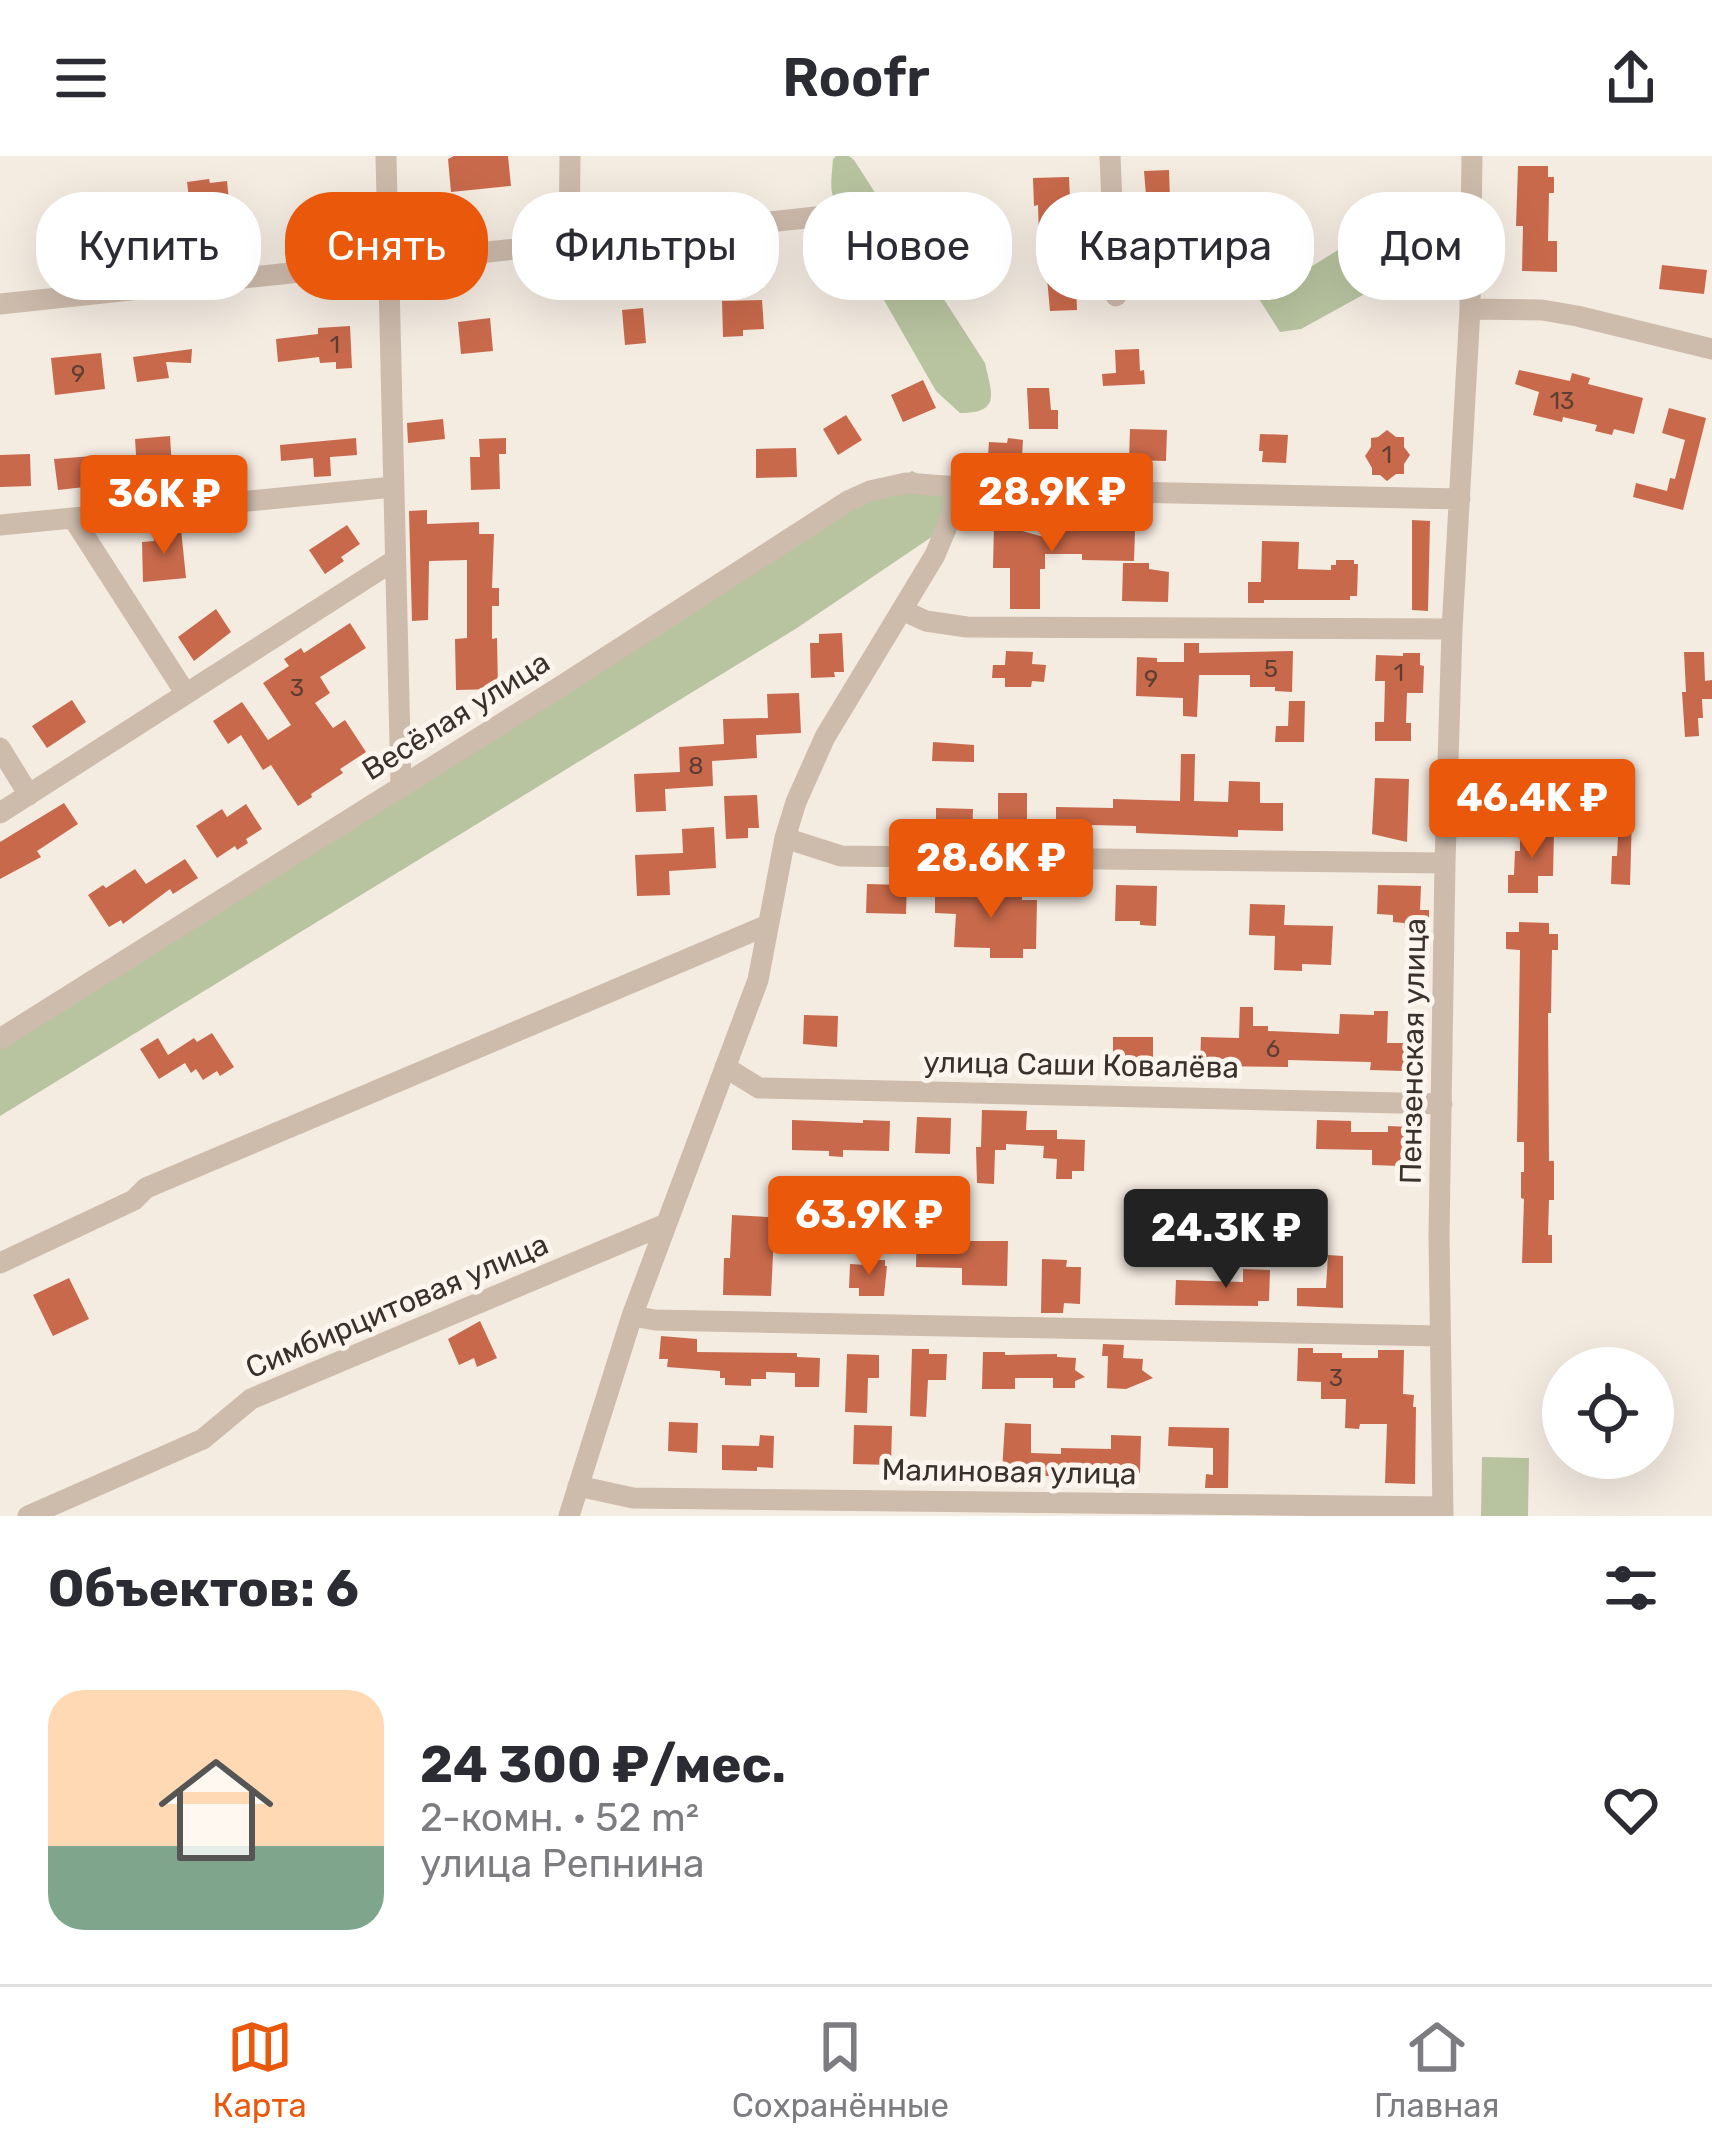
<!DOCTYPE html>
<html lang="ru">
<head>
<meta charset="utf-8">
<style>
	body { margin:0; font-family:Rubik,sans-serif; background:#f2f2f3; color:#2b2b33; height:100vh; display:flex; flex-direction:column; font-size:45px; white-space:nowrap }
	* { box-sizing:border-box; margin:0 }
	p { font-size:39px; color:#7c7c81 }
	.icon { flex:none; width:66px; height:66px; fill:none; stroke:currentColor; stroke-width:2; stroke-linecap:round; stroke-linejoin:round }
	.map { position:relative; height:1360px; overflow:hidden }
	.sheet { display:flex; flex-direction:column; background:#fff; flex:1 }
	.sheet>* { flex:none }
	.guide { position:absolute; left:36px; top:36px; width:1641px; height:108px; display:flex; gap:24px }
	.tools { position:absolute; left:1542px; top:1191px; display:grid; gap:24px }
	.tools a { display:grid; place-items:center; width:132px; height:132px; border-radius:50%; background:#fff; box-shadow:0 12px 48px #0002; font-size:60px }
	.price { position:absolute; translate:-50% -102px; padding:0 27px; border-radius:12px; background:#ea580c; color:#fff; font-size:39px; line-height:78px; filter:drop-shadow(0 3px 6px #0008) }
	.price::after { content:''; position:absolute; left:50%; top:72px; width:36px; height:27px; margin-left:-18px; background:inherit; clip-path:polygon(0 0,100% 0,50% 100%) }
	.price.on { background:#222; color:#fff }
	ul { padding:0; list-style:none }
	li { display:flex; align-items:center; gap:36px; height:300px; padding:0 48px }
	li+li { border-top:3px solid #e1e1e2 }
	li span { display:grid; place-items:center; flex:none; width:336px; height:240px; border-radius:36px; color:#555 }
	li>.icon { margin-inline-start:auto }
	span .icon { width:144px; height:144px; fill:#fffc; stroke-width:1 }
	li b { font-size:51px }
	h2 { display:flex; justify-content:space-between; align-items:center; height:144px; padding:0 48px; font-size:51px }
	.tag { padding:0 42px; border-radius:48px; background:#fff; box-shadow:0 12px 48px #0002; font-size:42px; line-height:108px }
	.tag.on { background:#ea580c; color:#fff }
	header { display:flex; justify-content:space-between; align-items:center; height:156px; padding:0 48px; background:#fff; font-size:54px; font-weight:600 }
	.menu { display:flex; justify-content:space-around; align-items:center; height:168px; border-top:3px solid #e1e1e2; background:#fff; font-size:33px; color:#7c7c81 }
	.menu a { display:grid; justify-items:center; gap:6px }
	.menu .on { color:#ea580c }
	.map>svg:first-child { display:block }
	.green { fill:#b8c4a0 }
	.building { fill:#c8694b }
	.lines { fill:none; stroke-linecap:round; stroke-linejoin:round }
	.minor { stroke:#cdbbac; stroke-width:21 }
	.labels { text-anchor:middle; stroke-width:10; stroke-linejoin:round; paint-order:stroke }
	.number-label { font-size:24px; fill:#5e3e33 }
	.street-label { font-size:30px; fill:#3b302b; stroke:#fbf5ee }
</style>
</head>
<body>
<header><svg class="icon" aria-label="menu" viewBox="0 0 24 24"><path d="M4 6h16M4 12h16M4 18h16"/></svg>Roofr<svg class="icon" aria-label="share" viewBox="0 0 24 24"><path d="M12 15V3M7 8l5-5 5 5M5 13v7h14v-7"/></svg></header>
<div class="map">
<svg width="1712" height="1360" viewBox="0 0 1712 1360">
	<rect width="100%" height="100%" fill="#f4ebe1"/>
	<!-- green -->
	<path class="green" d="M836 0H849L854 4 985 207C992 238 1001 257 960 257L936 235 857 97 853 63C826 43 831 34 833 3Z
		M1396 77 1407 98 1381 129 1301 173 1280 176 1259 143 1338 94Z
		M912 315 944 330V355L936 378 797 472 0 960V885Z
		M1482 1301 1529 1302 1528 1360H1481Z"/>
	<!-- building -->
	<path class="building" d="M454 0H508L511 30 451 36 448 3Z
		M1518 10H1548V21H1554V37H1549L1548 85H1557V116L1522 115 1523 70H1516Z
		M1169 14 1170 44 1196 43 1197 79 1179 80 1181 111 1152 112 1144 15Z
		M1069 21 1072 88H1069L1068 99V130L1076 129 1077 154 1050 155 1046 111 1040 112 1038 49 1034 50 1033 22Z
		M209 23 210 27 227 25 230 55 191 59 187 26Z
		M1662 109 1707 114 1704 138 1659 133Z
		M762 144 764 173 743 174V180L723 181 722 145Z
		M643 152 646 187 625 189 622 154Z
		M490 162 493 195 461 198 458 166Z
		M350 170 352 212 336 213V206L320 207 319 201 278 206 276 183 318 178V172Z
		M192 193 191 207 166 206 169 222 137 226 133 201Z
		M1139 193 1140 215 1144 214 1145 228 1103 230 1102 218 1116 217 1115 194Z
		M101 197 105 233 55 239 51 202Z
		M1519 214 1570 225 1572 217 1590 222 1588 228 1643 242 1634 278 1614 273 1612 279 1595 275 1597 269 1563 261 1562 266 1533 259 1539 236 1515 228Z
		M923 224 936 252 903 266 891 239Z
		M1027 232H1049L1051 254H1058V273H1029Z
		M1669 252 1706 262 1683 354 1633 341 1636 327 1667 335 1670 322 1675 323 1685 284 1662 277Z
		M846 259 862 284 838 299 823 273Z
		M443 263 445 283 408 287 407 267Z
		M1130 273 1167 274 1166 305 1129 304Z
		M1387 274 1396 281H1404V291L1410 299 1404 308V318H1396L1387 325 1380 319H1372V312L1365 300 1371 291V282L1378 281Z
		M1260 278 1288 279 1286 307 1262 306 1263 295H1259Z
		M170 280 172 312H161V319L148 320 147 313 137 314 135 283Z
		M356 282 357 299 330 301 331 320 314 321 313 302 281 305 280 289Z
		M506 282V298H499L500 333 471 334 470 301H480L479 283Z
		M1008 282 1023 284 1021 319 987 314 989 286 1007 287Z
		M796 292 797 321 756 322V293Z
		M30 298 31 330 0 331V299Z
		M93 300 94 308 110 307 112 328 58 334 54 303Z
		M427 354V368L479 366V378H494L492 432H499V450H492V483L497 482 498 533 456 534 455 483 467 482V404L429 405 428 464 412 465 409 355Z
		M1412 364 1430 365 1428 455 1412 454Z
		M994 368 1019 369V374L1058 385V374L1084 372 1088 368 1098 369 1103 374 1135 375 1134 405 1082 404V398H1045V413H1040V453H1010V412H993Z
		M347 369 360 388 341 401 344 405 325 418 309 394Z
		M181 373 186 422 143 426 142 386 154 385 153 376Z
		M1262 385 1299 386 1298 413 1331 414V409H1336V404H1354V408H1358L1357 440H1350V444H1264V447H1248V426H1261Z
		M1123 407H1149V413L1169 416 1168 446 1122 445Z
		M216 453 231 476 194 505 178 481Z
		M350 467 366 492 320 521 330 537 315 547 333 572 345 564 366 596 340 613 343 617 311 638 312 641 298 650 271 609 263 614 241 579 228 588 213 565 242 546 268 584 291 569 263 527 289 510 284 503 301 492 304 497Z
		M842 477 844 516H834L835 521 811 522 810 487H819V478Z
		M1184 487H1199V497L1293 495 1292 536 1275 535V531H1250V519H1199L1197 561 1183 560V542L1136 540 1137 501 1157 502V506H1184Z
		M1006 495 1033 496 1032 508 1046 509 1044 526 1032 525 1031 531H1005V522H992L993 509H1005Z
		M1684 496H1704L1705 525 1712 524V543H1702L1703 562H1698L1699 580 1685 581 1682 536H1686Z
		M1403 497H1420V509L1424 510 1423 537H1407L1406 567H1411V585H1375V566H1384L1385 525H1375L1376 499 1403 500Z
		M799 537 801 577 756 579 757 602 712 605 713 630 665 633 666 655 636 656 634 618 680 616 679 591 724 588 723 563 768 562 767 538Z
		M72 544 86 566 47 592 32 570Z
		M1289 545H1305L1304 586H1275L1276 570H1288Z
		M933 586 974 589V606L932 605Z
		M1181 598H1195L1194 645 1228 646 1229 625 1260 626V647H1283V675L1238 674V681L1136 677V670L1089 669V680H1056V651L1113 652V643L1180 645Z
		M1552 618 1588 619V651L1551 650Z
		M1375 622 1409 623 1407 686 1372 678Z
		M998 637H1027V673H998Z
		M757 639 759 672H748V682L726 683 724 640Z
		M64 647 78 668 37 695 41 701 0 723V686Z
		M246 648 262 673 246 683 248 687 237 694 235 690 217 702 196 670 222 653 227 661Z
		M936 652 973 653 972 687 955 686V681H936Z
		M1619 660H1632L1630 729 1611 728 1612 700H1617Z
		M714 671 716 712 669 715 670 739 637 740 635 699 683 697 682 673Z
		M1520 675H1554L1553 720H1538V737H1508V719H1514L1515 695H1520Z
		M185 703 198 722 173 738 170 733 123 768 121 764 109 771 88 739 103 729 106 732 135 713 146 728Z
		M867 728 907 729 906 758 866 757Z
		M1116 729 1157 730 1156 770 1140 769V765H1115Z
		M1378 729 1421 730 1420 754H1429V772H1404V767L1393 766V759L1377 758Z
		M935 735H1022V744H1037L1036 793H1023V802H990V792L954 791 956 758 935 757Z
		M1250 748 1285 749 1284 769 1333 770 1331 809 1302 808V815L1274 814 1275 780 1249 779Z
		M1519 766 1549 767V778H1558V794H1552L1551 857H1548L1549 1005H1554V1044H1549L1548 1079H1552V1107H1522L1524 1043 1521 1042V1016H1524V986H1517L1520 794 1506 793V776H1519Z
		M1240 851H1253V870H1268V875L1339 878 1340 858 1374 859V855H1388L1387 887H1406L1405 915 1370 914 1371 906 1327 905 1288 904V911L1200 910 1201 881 1239 882Z
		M804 859 838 860 837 891 803 888Z
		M212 877 234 911 220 920 217 915 203 924 196 913 191 917 185 907 159 923 140 893 158 882 168 899 194 882 197 886Z
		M1113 881H1153V913L1125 912V907H1113Z
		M982 954 1027 955 1026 974H1057V983L1085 984 1084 1015H1072V1023H1056L1057 1003 1043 1002 1044 990 1006 988V994H995L994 1028 977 1027 976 991H981Z
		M917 961 951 962 950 998 915 997Z
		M792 964 863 967V964L890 965 889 995 843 994V1001L829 1000V995L792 994Z
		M1317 964 1351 965V976H1388V970L1411 971 1409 1003H1400V1010L1372 1009V994L1316 993Z
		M787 1057 838 1060 837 1080 774 1078 771 1140 723 1139 724 1102H730L732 1059 787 1062Z
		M917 1063 961 1064 960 1085H1008L1007 1130 962 1129V1112L916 1111Z
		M1328 1099 1343 1100V1152L1297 1150V1132H1326Z
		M1042 1103 1067 1104 1066 1111H1081L1080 1148 1064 1147 1063 1157H1041Z
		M867 1104H885V1110H887L884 1140H859V1132H849L850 1108 867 1109Z
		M1243 1113 1270 1114 1269 1145H1258V1150L1175 1149 1176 1124 1243 1126Z
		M69 1122 89 1163 53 1180 33 1139Z
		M480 1165 497 1202 477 1211 474 1202 459 1209 448 1183Z
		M661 1180 697 1183V1196L797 1197V1201L820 1202 819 1231H795V1217L766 1216V1223H751V1230L725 1229V1222H720V1215L667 1211 668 1203H659Z
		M1103 1188 1124 1189 1123 1202 1143 1203 1142 1214 1153 1222 1126 1233 1107 1232 1108 1200H1102Z
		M1298 1192H1313V1197H1342V1202H1378V1194H1404L1403 1238 1414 1239 1413 1251H1416L1415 1328 1385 1327 1387 1268H1360L1359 1273 1345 1272 1346 1243H1321V1226L1297 1225Z
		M912 1193H929V1198H947L946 1224H928L926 1261 910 1260Z
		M983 1196H1005V1199L1057 1198V1201L1076 1202 1075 1214 1085 1221 1075 1225V1232H1053V1222H1015V1233H982Z
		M847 1198 879 1199V1222H868L867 1257 845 1256Z
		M669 1266 698 1267 697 1297 668 1295Z
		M1005 1267 1031 1268V1297L1061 1298V1292L1111 1293V1279L1141 1280 1140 1317H1130L1124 1323 1120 1316 1087 1315V1320H1045V1316L1002 1315Z
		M854 1269 892 1270 891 1309 853 1308Z
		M1169 1271 1229 1272 1228 1332H1205L1206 1318 1213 1319V1292L1168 1290Z
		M760 1279 774 1280 773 1312 757 1311V1315L722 1314V1289L759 1290Z"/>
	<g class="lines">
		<!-- minor -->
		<path class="minor" d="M386 0 401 630
			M1110 0 1116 140
			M569 89 570 0
			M0 148 853 57
			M1470 153 1542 154 1577 160 1712 193
			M73 362 186 538
			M0 369 393 331
			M902 454 926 465 967 471 1452 473
			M0 592 29 639
			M0 657 395 404
			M785 682 841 700 1445 707
			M0 883 563 529 848 345 870 335 906 327 984 333 1460 343
			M725 911 759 932 1442 948
			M0 1107 134 1044 146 1032 768 769
			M632 1160 655 1164 1439 1180
			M578 1330 633 1342 1442 1351
			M28 1360 203 1283 251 1243 666 1068
			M569 1360 632 1160 758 824 785 682 796 646 825 581 935 399 951 361 956 332
			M1443 1360 1439 1079 1445 707 1452 473 1470 153 1472 0"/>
	</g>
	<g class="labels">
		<!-- number labels -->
		<g class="number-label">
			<text x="335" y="197">1</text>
			<text x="78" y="226">9</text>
			<text x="1562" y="253">13</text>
			<text x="1387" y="307">1</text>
			<text x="1271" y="521">5</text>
			<text x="1399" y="525">1</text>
			<text x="1151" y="531">9</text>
			<text x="297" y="540">3</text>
			<text x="696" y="618">8</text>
			<text x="1273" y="901">6</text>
			<text x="1336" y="1230">3</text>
		</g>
		<!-- street labels -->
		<g class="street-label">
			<text transform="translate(456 560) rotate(-32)" y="10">Весёлая улица</text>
			<text transform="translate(1413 895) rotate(-89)" y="10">Пензенская улица</text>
			<text transform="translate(1081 909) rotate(1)" y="10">улица Саши Ковалёва</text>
			<text transform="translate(397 1150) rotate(-23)" y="10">Симбирцитовая улица</text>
			<text transform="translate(1009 1316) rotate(1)" y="10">Малиновая улица</text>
		</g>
	</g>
</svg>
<div class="tools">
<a><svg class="icon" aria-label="locate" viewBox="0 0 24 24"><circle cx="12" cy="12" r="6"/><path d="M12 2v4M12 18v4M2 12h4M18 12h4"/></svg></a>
</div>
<b class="price" style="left:1052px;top:399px">28.9K ₽</b>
<b class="price" style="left:164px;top:401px">36K ₽</b>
<b class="price" style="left:1532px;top:705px">46.4K ₽</b>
<b class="price" style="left:991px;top:765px">28.6K ₽</b>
<b class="price" style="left:869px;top:1122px">63.9K ₽</b>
<b class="price on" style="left:1226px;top:1135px">24.3K ₽</b>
<div class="guide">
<a class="tag">Купить</a>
<a class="tag on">Снять</a>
<a class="tag">Фильтры</a>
<a class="tag">Новое</a>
<a class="tag">Квартира</a>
<a class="tag">Дом</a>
</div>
</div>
<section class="sheet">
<h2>Объектов: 6<svg class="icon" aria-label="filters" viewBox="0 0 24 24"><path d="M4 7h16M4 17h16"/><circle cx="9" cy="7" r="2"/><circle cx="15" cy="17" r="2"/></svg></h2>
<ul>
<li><span style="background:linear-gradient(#ffd9b3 65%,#7fa58c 0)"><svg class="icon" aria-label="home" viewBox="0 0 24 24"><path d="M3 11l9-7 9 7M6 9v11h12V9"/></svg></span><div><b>24 300 ₽/мес.</b><p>2-комн. · 52 m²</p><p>улица Репнина</p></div><svg class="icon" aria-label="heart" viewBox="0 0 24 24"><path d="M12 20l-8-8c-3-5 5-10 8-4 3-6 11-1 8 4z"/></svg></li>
</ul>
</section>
<nav class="menu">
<a class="on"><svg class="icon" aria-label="map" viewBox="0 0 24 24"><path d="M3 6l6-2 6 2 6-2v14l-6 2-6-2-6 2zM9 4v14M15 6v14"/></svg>Карта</a>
<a><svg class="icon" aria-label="saved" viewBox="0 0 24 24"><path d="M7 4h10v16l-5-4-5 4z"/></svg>Сохранённые</a>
<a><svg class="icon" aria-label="home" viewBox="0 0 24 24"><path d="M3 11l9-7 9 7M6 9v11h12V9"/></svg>Главная</a>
</nav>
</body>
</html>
